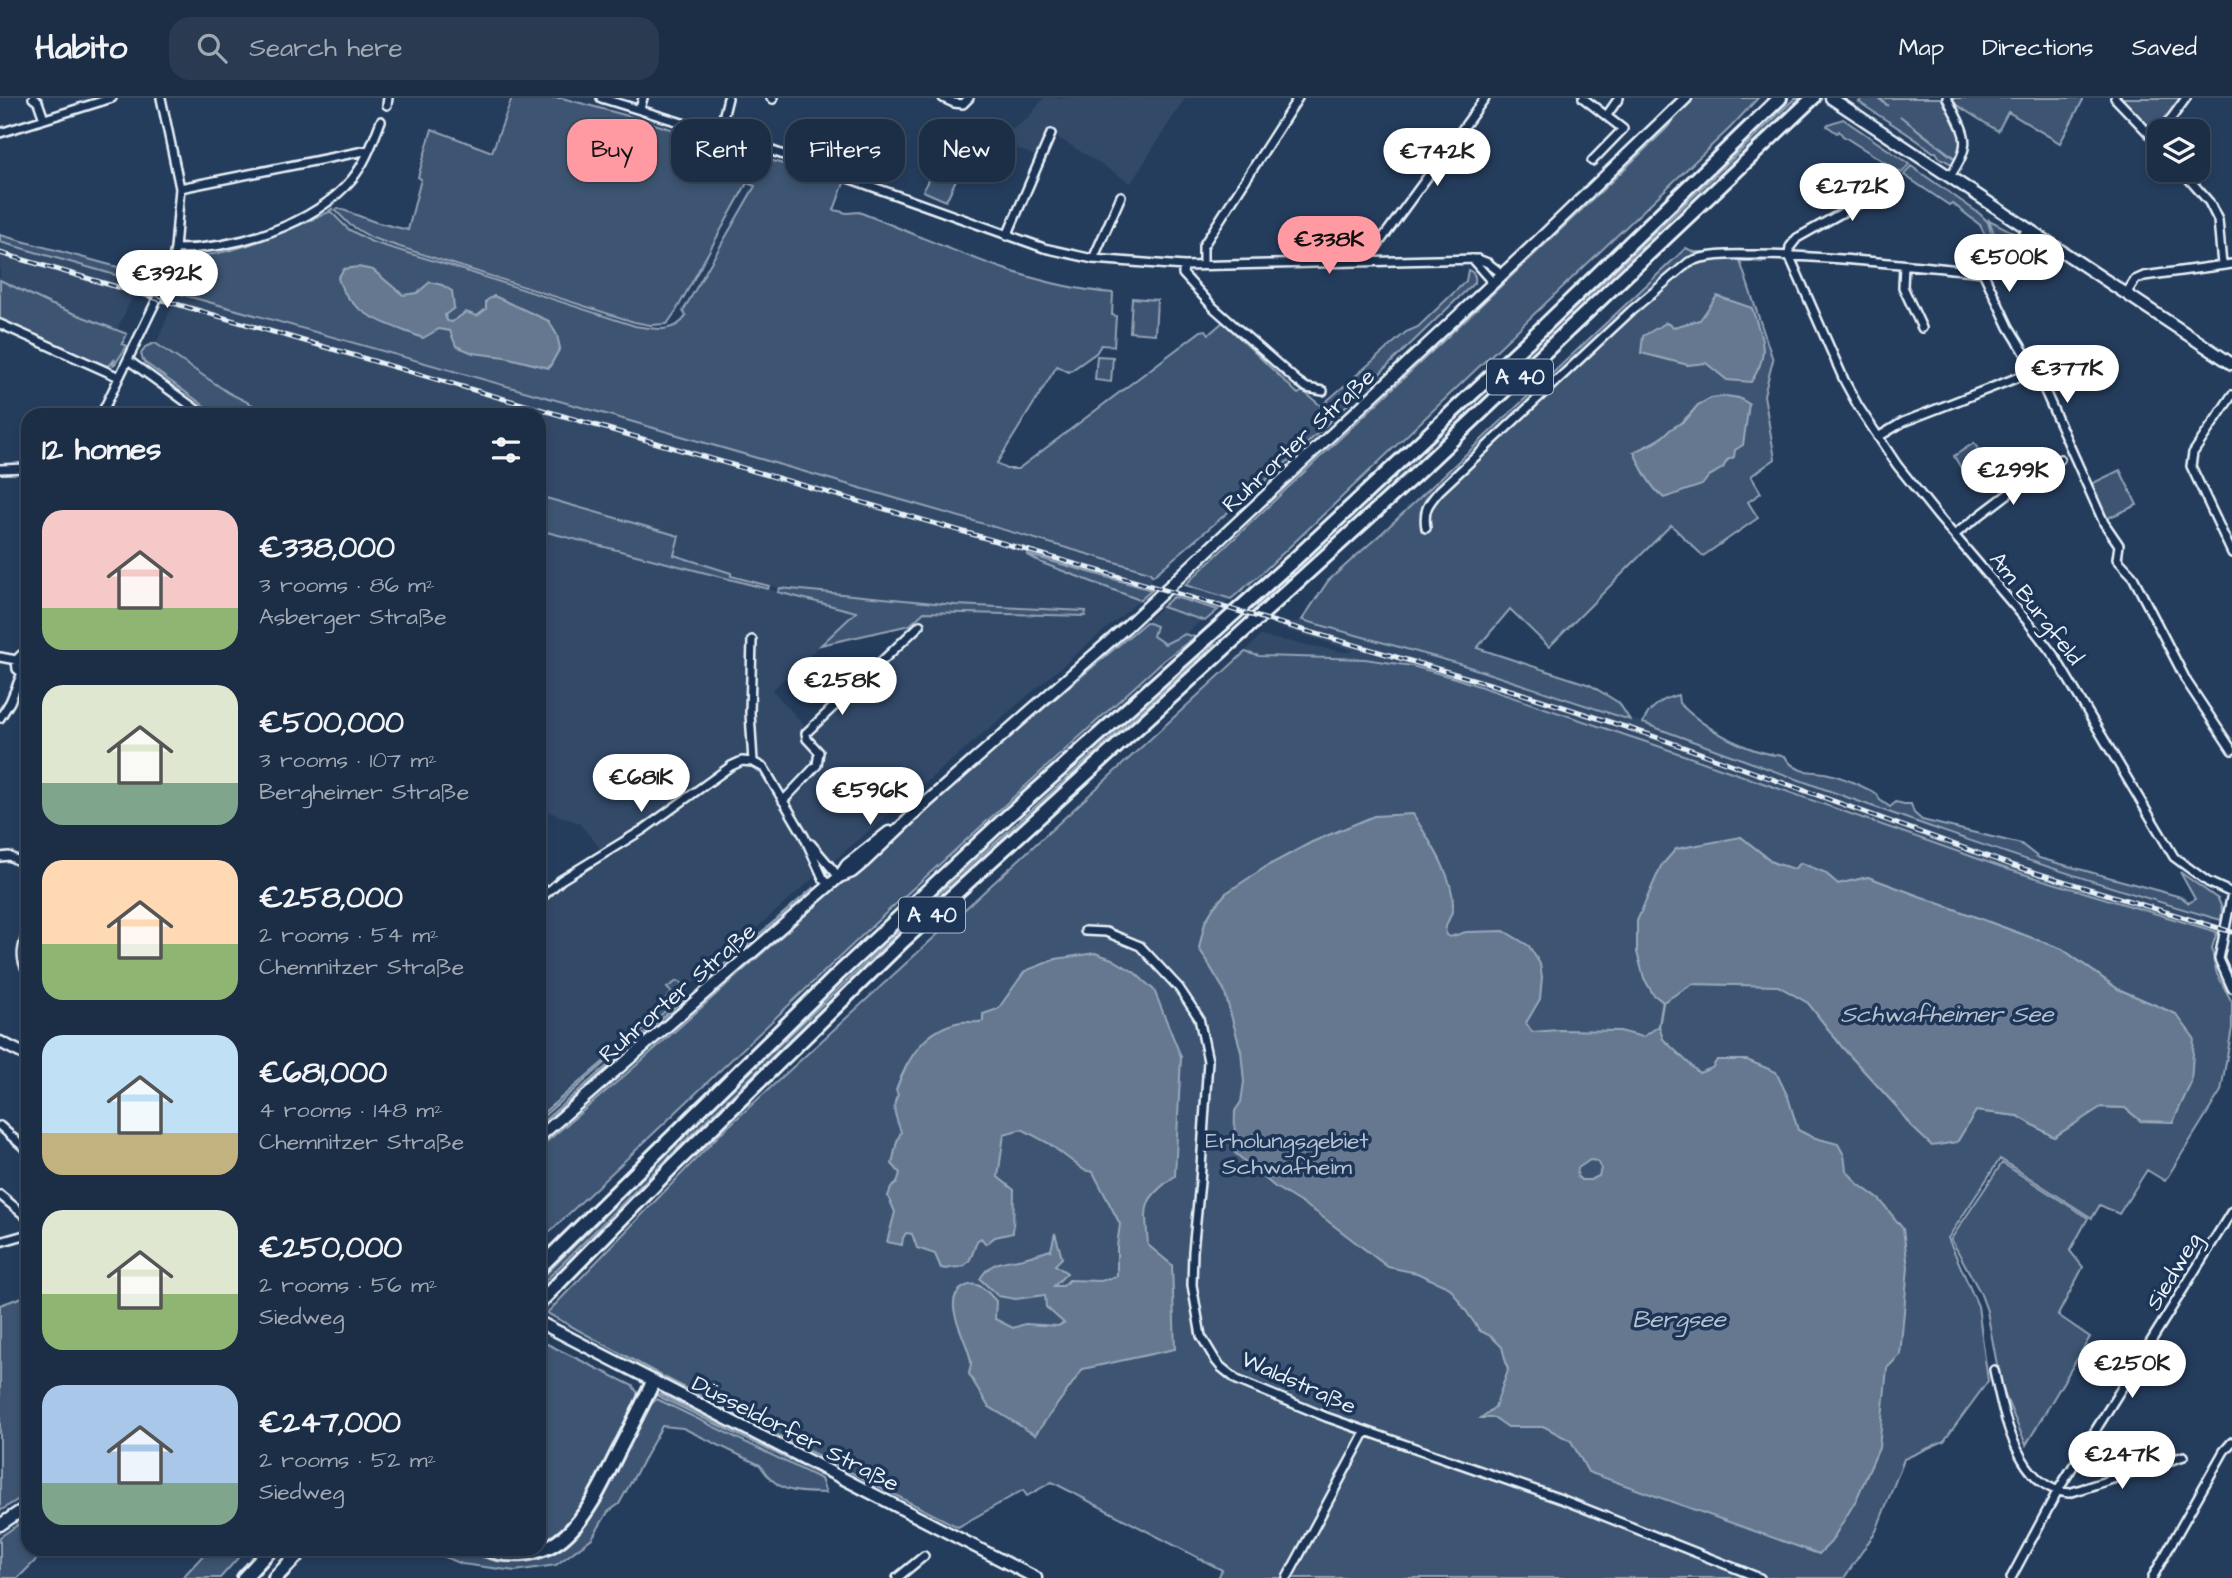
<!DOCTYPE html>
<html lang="en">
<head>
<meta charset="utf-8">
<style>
	body { margin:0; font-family:"Architects Daughter",sans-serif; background:#293a51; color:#f1f3f6; height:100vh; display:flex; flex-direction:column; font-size:26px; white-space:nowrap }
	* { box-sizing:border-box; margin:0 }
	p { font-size:23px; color:#a0a8b3 }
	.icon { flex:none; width:38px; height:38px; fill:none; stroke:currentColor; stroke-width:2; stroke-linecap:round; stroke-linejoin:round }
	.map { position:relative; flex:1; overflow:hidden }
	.sheet { position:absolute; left:21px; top:310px; width:525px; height:1148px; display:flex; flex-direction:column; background:#1c2e46; border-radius:21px; box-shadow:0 4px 10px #0003,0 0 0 2px #3a4a5f }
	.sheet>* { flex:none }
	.hud { position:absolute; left:567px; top:21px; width:665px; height:63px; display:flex; gap:14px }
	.fabs { position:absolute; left:2147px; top:21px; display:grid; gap:14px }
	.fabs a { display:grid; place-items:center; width:63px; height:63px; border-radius:14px; background:#1c2e46; box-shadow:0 4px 10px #0003,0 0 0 2px #3a4a5f; font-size:35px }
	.price { position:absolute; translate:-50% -60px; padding:0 16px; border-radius:24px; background:#fff; color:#222; font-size:23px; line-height:46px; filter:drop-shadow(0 2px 4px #0008) }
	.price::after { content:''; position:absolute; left:50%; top:42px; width:21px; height:16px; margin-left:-10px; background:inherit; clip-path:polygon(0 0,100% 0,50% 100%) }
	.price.current { background:#ff9aa2; color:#111 }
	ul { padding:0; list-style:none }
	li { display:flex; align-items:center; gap:21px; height:175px; padding:0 21px }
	li span { display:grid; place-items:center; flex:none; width:196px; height:140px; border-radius:21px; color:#555 }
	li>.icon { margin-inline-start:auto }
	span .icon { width:84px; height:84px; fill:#fffc; stroke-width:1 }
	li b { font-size:30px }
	h2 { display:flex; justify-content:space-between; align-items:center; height:84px; padding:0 21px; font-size:30px }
	.tag { padding:0 24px; border-radius:21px; background:#1c2e46; box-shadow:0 4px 10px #0003,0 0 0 2px #3a4a5f; font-size:24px; line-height:63px }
	.tag.current { background:#ff9aa2; color:#111 }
	header { display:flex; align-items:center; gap:42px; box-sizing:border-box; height:98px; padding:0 35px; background:#1c2e46; border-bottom:2px solid #3a4a5f }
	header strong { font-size:33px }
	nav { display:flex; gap:38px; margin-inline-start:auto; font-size:24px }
	.search { width:490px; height:63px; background:#293a51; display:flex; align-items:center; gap:18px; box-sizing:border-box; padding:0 24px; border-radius:21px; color:#a0a8b3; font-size:26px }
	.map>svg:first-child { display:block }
	.built { fill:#334a68 }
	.green { fill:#3e5472; stroke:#93a2b5; stroke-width:2; fill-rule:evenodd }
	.water { fill:#657890; stroke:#99a8ba; stroke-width:2; fill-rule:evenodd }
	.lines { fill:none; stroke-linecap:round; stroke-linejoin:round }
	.stream { stroke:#99a8ba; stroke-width:2.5 }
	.street-casing { stroke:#e8f1f8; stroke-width:12 }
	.secondary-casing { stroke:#e8f1f8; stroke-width:15 }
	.highway-casing { stroke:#e8f1f8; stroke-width:18 }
	.street { stroke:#1d3557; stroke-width:7 }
	.secondary { stroke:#1d3557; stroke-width:10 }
	.highway { stroke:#1d3557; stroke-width:12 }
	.rail-casing { stroke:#e8f1f8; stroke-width:5 }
	.rail { stroke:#1d3557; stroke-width:2.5; stroke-dasharray:8; stroke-linecap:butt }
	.labels { text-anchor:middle; stroke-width:7; stroke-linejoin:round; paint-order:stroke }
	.shield { fill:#1d3557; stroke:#abb9c8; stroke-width:2 }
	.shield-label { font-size:21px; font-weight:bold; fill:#e8f1f8 }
	.street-label { font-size:23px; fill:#e8f1f8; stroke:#1d3557 }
	.park-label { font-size:23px; fill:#b5c2d0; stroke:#1d3557 }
	.water-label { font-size:24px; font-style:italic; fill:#b4c1ce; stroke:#1d3557 }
</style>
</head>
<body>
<header>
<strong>Habito</strong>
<div class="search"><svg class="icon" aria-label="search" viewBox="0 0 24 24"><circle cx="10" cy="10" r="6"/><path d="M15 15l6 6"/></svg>Search here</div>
<nav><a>Map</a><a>Directions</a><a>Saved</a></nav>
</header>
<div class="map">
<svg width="2232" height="1480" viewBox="0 0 2232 1480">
	<rect width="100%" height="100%" fill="#253d5d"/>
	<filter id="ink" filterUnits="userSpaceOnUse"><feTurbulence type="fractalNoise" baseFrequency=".0143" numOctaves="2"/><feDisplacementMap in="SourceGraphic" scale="14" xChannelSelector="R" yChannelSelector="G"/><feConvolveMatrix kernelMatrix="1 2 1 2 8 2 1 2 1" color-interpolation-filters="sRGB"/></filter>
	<g filter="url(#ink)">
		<!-- built -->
		<path class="built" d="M1044 0H1185L1131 85 1049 34 1040 54 1035 58 997 42 1027 21Z
			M0 144 140 184 117 231 50 206 0 182Z
			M177 196 609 317 1092 459 1149 474 1153 478 1148 491 1027 456 1042 465 1140 502 810 783 619 950 539 1016V804L562 783 604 755 579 725 539 710V432L857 514 772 592 805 628 923 514 1085 518 1066 511 955 507 780 490 730 478 731 474 674 457 679 438 539 398V317H273L229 295 156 246Z
			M1197 490 1231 501 1218 512 1178 500Z
			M1162 509 1202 522 1185 536 1165 546 1153 538 1156 528 1146 524Z
			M1302 522 1460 566 1643 625 1876 710 2069 776 2213 819 2209 831 2010 772 1621 635 1455 580 1412 568 1365 561 1259 558 1245 554 1260 538 1345 554 1355 553 1278 529Z"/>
		<!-- green -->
		<path class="green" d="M512 0H562L632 19 844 85 834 112 847 115 859 114C941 146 1025 188 1113 195L1112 217 1116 218 1114 248 1101 247 1096 255 1069 274 1057 268 997 365 1006 371H1018L1201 233 1206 232 1209 236 1223 224 1298 296 1303 293 1321 308 1406 234 1418 229 1466 183 1468 172C1474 174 1476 178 1475 184L1294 358 1153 478 1149 474 609 317 166 192 183 159C233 159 283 134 329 114V113L333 110 330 113 348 131 372 144 454 169 635 228C653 231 675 236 686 218L683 213 755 88 747 85 676 213 667 226 650 227 634 224 372 140 350 127 335 112 338 110 375 124 408 132 421 81 418 79 432 31 492 54Z
			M1693 0H1758L1730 30 1262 475 1231 501 1185 487 1591 103 1665 32Z
			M1795 0H1800L1600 193 1261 509 1256 508 1630 159Z
			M1862 0H1878L1888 8 1880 0H2084L2060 45 2008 14 1998 33 1955 6 1947 7 1962 44 1956 61 1900 18 1957 63 1952 66 1940 60 1936 54H1933C1910 36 1883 21 1859 4Z
			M2120 0H2182L2161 29 2155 32 2145 28Z
			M1843 21 1909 66 1902 75 1843 38 1839 33 1837 35 1827 28 1828 26Z
			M939 58 962 69 946 103 923 93Z
			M1911 68 1980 116 1988 124 1992 138 1991 141H1987L1980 127 1952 105 1949 107 1904 77Z
			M1989 122 2013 134C2009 148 2000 161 1987 167L1986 161 1995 138Z
			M0 137 158 180 154 188 0 144Z
			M1686 150 1694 154H1718L1698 159 1699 164C1722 158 1743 163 1766 161V164L1740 163 1773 262 1764 297 1775 361 1751 378 1761 395 1748 404 1758 420 1703 458 1671 427 1549 549 1510 511 1477 550 1590 587 1619 605 1630 622 1460 566 1302 522 1328 483 1383 434ZM1700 222 1706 264 1687 267 1666 225 1674 229ZM1749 306C1743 333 1735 365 1709 378L1634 354C1659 343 1681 328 1698 307Z
			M0 182 50 206 127 236 122 246 127 248 115 266 113 267 115 261 110 267 106 268 0 222Z
			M1132 200 1157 202 1155 236 1130 234Z
			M155 245 229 295 273 317H217L144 264 141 256 145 249Z
			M1097 258 1113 259 1111 284 1095 282Z
			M1974 345 1981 356 1961 370 1954 358Z
			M2120 372 2137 407 2106 421 2089 387Z
			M539 398 679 438 674 457 731 475V478L769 488 768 491 539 432Z
			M1026 456 1152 492 1140 502 1042 465Z
			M780 490 955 507 1086 513 1085 518 924 514 910 527 821 547 856 514 778 494Z
			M1173 499 1178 500 1218 512 1205 523 1162 509Z
			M1146 524 1156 528 1153 538 1165 546 1185 536 1195 539 1164 562 887 814 539 1144V1050L631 972 837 789 887 749 978 666Z
			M1215 546 1219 547 832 901 690 1038 539 1189V1183L700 1022 934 800Z
			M1245 554 1259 558 1365 561 1412 568 1455 580 1655 647 2010 772 2217 834 2212 850 2214 865 2217 876 2232 904V930L2221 993 2165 1083 2147 1072 2119 1116 2100 1107 2092 1120 2000 1061 1948 1140 1978 1208 1988 1283 1944 1343 1904 1361 1876 1433 1844 1480H1218L1222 1472 1052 1384 1027 1398 1023 1392 958 1429 662 1278 547 1215 720 1036ZM1741 739 1774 765 1794 771 1824 774 1838 786 1868 779 2062 851 2118 891 2176 916 2141 1023 2125 1010 2100 1009 2054 1039 2018 1018 1975 1013 1957 1044 1911 1028 1896 1008 1843 950 1808 905 1778 887 1693 886Z
			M1678 597 1679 605C1705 631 1749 656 1785 658 1788 665 1794 669 1801 672 1806 674 1823 674 1829 676 1846 680 1862 688 1877 696L1880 702 1890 709 1896 704 1904 706H1911L1914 715 1922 722 2021 746 2039 760 2181 799 2189 805 2195 801 2180 774 2218 801 2222 810 2221 822C2025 766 1834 695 1643 625 1648 610 1664 600 1678 597Z
			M814 789 810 796 711 881 706 882Z
			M677 883C682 884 688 891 684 897L539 1022V1012L544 1014 622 948 672 895 667 890Z
			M685 900 683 905 539 1030V1027Z
			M2002 1065 2088 1120 2070 1153 2083 1169 2058 1217 2090 1239 2026 1347 2001 1288 1987 1213 1980 1194 1951 1141Z
			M28 1197V1395L0 1413V1207Z
			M539 1242 633 1288 637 1294 638 1300C618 1338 581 1432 539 1445Z
			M660 1296 826 1378 840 1385 822 1378 656 1297Z
			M657 1301 821 1381 826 1395C795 1394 778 1396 760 1367L683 1330 662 1328 619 1406 608 1414 592 1440 556 1467 515 1473 462 1466 426 1451C437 1451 452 1448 464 1451 476 1453 487 1462 500 1463 537 1467 568 1449 589 1421L650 1307Z
			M28 1420V1451H47L18 1480H0V1439Z
			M209 1451H246L220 1480H182Z"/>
		<!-- water -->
		<path class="water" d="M358 169 373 172 403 197 417 195 430 184 442 187 452 193 454 210 445 217 447 223 452 224 466 214 477 218 486 211V203L494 198 549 223 557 237 560 250 549 270 505 259 473 255 456 248 450 233 439 231 423 240C391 227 349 218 338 180L344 171Z
			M1717 198 1752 210C1762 243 1771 253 1751 284L1727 282 1706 265 1688 267 1641 255 1643 238 1666 225 1674 229 1700 222Z
			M1726 298 1739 300 1749 306 1743 347 1735 352 1734 359 1727 362 1723 370 1709 378 1702 387 1664 400C1650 389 1641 370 1634 354L1658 343 1671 331 1686 322 1698 307 1711 300Z
			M1413 716C1428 741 1453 776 1453 806 1454 818 1443 825 1446 837L1450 839 1466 834 1504 833 1529 848 1540 866 1542 879 1540 901 1526 925 1532 934 1559 932 1620 933 1643 939 1659 928 1663 941 1699 975 1712 970 1717 962H1747L1776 974 1788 999 1798 1032 1812 1039 1838 1046 1844 1057 1846 1072 1858 1086 1880 1102 1903 1131 1908 1169 1900 1257 1887 1270 1879 1350 1856 1402 1831 1444 1819 1456 1588 1374 1571 1343 1545 1329H1508L1495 1320H1481L1495 1309 1508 1272 1502 1249 1491 1238 1480 1233 1450 1190 1417 1175 1388 1169 1316 1114 1275 1089 1234 1054 1235 1013 1241 1004 1244 984 1241 953 1224 892 1199 850 1205 824 1214 809 1226 795 1267 768 1312 744 1374 718ZM1590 1062 1597 1063 1601 1070 1599 1078 1590 1082H1581L1577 1078 1578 1070Z
			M1741 739 1774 765 1794 771 1801 765 1824 774 1838 786 1868 779 2062 851 2118 891 2176 916 2194 940 2191 985 2173 1024 2141 1023 2125 1010 2101 1009 2054 1039 2018 1018 1976 1013 1957 1044 1932 1048 1911 1028 1896 1008 1843 950 1808 905 1778 888 1693 886 1663 904 1653 896 1644 880 1637 854V823L1661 768 1676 751Z
			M1095 855 1112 861 1134 874 1154 892 1181 959 1175 1078C1141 1103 1145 1107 1148 1147L1172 1167 1175 1251 1083 1271 1035 1337 988 1308 969 1276C969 1275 971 1266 971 1265 970 1244 938 1203 964 1189 979 1181 987 1194 996 1203L995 1221 1013 1230 1025 1226 1058 1228 1064 1225 1046 1209 1045 1197 1016 1201 998 1198 980 1181C990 1164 1001 1164 1018 1161 1029 1159 1040 1155 1051 1152L1055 1135 1062 1160 1055 1167 1067 1175 1054 1188H1063L1069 1182 1101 1183 1117 1178V1148L1120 1126 1093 1074 1084 1072 1048 1045 1022 1031 1004 1036 998 1079 1014 1092 1013 1135 995 1139 986 1146 981 1140 977 1143C973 1152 972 1166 960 1169 955 1170 951 1169 947 1171L941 1170 935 1156 917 1150 912 1136 906 1135 903 1140 902 1147 887 1144 895 1114 888 1098 891 1090 897 1085 900 1075 892 1066 897 1043 901 1034C897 1021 890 1009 898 997L896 992C907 961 925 930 961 924 969 923 975 926 983 923V916L998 911 1025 873 1056 861Z"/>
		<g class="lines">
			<!-- stream -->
			<path class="stream" d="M1659 928 1663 904"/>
			<!-- street casing -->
			<g class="street-casing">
				<path id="street" d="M33 0 38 4 44 21
					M601 0 764 50 1044 150 1093 161 1184 168 1478 161 1488 165 1502 176
					M771 0 773 1
					M943 0 954 5 963 6 969 0
					M1583 0 1623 31 1592 63
					M1947 0C1964 35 1975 43 1950 78
					M2115 0 2160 47
					M387 7 388 0
					M640 11 643 0
					M1607 17 1619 0
					M2162 33 2186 0
					M0 35 112 0
					M719 36 728 0
					M2181 72 2209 104 2218 122 2222 167
					M180 90 369 52
					M1007 138 1051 36
					M175 151C234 151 313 128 352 81 366 64 373 43 381 23
					M1789 157 1844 282 1858 308 1897 367 1937 417 2028 524 2055 559 2174 759 2208 784 2232 795
					M1789 157 1790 149 1797 140 1872 98 1883 90 1890 80
					M1093 161 1121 98
					M1472 161 1493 185
					M1366 163 1485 0
					M1203 167V148L1298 0
					M1904 167 1903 189 1922 230
					M1184 168 1183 176 1214 210 1297 283 1307 290 1323 293
					M1983 174 2009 229 2036 273 2104 425 2119 447 2117 461 2132 477 2187 584 2232 652
					M2126 196 2135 182 2144 178 2232 166
					M0 226 119 279
					M128 262 204 317
					M2232 297 2193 355 2191 368 2232 455
					M101 317 158 199 172 166 175 151 180 90 161 0
					M1878 339 1903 324 2060 263
					M0 371 28 370
					M1426 430C1423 412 1428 406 1439 393L1631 213 1689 164C1710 155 1736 157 1758 157 1833 158 1908 167 1983 174L2004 161 2028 131
					M1954 437 2046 367 2060 361
					M752 542 750 615 753 664 764 670 804 738 823 780 829 787
					M0 559 16 562
					M16 562 17 571 22 575 28 576
					M16 562 21 557 28 556
					M0 620 10 604 22 575
					M783 703 817 667 819 654 807 641 806 635 920 527
					M811 746 839 779
					M0 759 9 758 28 768
					M2232 795 2219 861 2232 890
					M539 802 561 782 644 731 731 668 742 663 753 664
					M28 832C23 847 18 860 28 874
					M1085 833 1106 834 1140 848 1179 890 1199 920 1208 963 1200 1084 1193 1153 1192 1187 1201 1238 1216 1263 1221 1269 1237 1282 1326 1319 1561 1401 1760 1480
					M0 1028 28 1053
					M0 1097 28 1120
					M0 1144 28 1136
					M1994 1272C2003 1314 2017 1390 2069 1395L2184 1358
					M897 1480 924 1458
					M1287 1480 1366 1333
					M2011 1480 2057 1394 2232 1113
					M2152 1480 2224 1353 2232 1344"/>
			</g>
			<!-- secondary casing -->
			<g class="secondary-casing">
				<path id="secondary" d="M1831 0 2232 266
					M839 779 852 774 864 764 928 703 1126 529 1540 141 1686 0
					M0 944 28 958
					M539 1039 839 779 847 767 889 734
					M539 1224 1036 1480
					M0 1427 28 1408"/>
			</g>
			<!-- highway casing -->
			<g class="highway-casing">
				<path id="highway" d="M539 1170 836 878 1007 719 1295 461 1540 232 1780 0
					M539 1205 673 1068 903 843 1416 376 1813 0
					M485 1451C511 1461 545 1457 566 1437 589 1416 603 1384 617 1356 629 1332 642 1308 653 1284
					M244 1480 271 1451
					M275 1480 303 1451"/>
			</g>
			<!-- street -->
			<use href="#street" class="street"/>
			<!-- secondary -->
			<use href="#secondary" class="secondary"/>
			<!-- highway -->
			<use href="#highway" class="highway"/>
			<!-- rail casing -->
			<g class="rail-casing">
				<path id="rail" d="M0 155 1514 593 1650 637 2014 768 2232 834"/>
			</g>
			<!-- rail -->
			<use href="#rail" class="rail"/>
		</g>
	</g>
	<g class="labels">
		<!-- shield labels -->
		<g class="shield">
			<rect x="1487" y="261.5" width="66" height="35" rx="5"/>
			<rect x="899" y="799.5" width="66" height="35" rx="5"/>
		</g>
		<g class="shield-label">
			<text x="1520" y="286">A 40</text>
			<text x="932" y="824">A 40</text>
		</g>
		<!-- street labels -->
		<g class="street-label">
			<text transform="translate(1298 342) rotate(-43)" y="8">Ruhrorter Straße</text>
			<text transform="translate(2037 510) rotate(52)" y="8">Am Burgfeld</text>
			<text transform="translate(677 894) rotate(-41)" y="8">Ruhrorter Straße</text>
			<text transform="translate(2173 1173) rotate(-59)" y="8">Siedweg</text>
			<text transform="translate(1299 1284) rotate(24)" y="8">Waldstraße</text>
			<text transform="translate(796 1335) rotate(27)" y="8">Düsseldorfer Straße</text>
		</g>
		<!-- park labels -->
		<g class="park-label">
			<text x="1287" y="1050">Erholungsgebiet<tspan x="1287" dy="26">Schwafheim</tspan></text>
		</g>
		<!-- water labels -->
		<g class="water-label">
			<text x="1947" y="924">Schwafheimer See</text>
			<text x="1679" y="1229">Bergsee</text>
		</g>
	</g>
</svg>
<div class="fabs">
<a><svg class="icon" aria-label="layers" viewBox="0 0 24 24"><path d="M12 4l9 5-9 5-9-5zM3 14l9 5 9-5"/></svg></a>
</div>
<b class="price" style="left:1437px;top:90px">€742K</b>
<b class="price" style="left:1852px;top:125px">€272K</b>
<b class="price current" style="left:1329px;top:178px">€338K</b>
<b class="price" style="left:2009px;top:196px">€500K</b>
<b class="price" style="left:167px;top:212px">€392K</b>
<b class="price" style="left:2067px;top:307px">€377K</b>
<b class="price" style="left:2013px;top:409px">€299K</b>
<b class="price" style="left:842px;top:619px">€258K</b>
<b class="price" style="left:641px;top:716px">€681K</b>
<b class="price" style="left:870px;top:729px">€596K</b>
<b class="price" style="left:2132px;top:1302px">€250K</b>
<b class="price" style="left:2122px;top:1393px">€247K</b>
<div class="hud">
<a class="tag current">Buy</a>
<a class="tag">Rent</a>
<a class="tag">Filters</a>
<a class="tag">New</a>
</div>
<section class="sheet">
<h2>12 homes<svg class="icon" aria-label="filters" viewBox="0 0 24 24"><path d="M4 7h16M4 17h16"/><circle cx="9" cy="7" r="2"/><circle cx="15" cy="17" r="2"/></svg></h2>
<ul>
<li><span style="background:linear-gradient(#f6c9c9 70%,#8fb573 0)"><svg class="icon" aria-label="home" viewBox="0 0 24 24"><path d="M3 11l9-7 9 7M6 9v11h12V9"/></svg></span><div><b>€338,000</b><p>3 rooms · 86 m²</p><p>Asberger Straße</p></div></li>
<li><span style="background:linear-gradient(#dfe7d0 70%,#7fa58c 0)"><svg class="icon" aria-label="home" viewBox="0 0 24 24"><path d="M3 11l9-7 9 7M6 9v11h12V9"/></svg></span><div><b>€500,000</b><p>3 rooms · 107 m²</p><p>Bergheimer Straße</p></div></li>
<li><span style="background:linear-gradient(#ffd9b3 60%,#8fb573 0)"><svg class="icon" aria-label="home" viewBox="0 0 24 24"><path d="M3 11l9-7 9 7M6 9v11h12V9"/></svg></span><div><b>€258,000</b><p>2 rooms · 54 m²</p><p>Chemnitzer Straße</p></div></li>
<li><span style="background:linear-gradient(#bfe0f5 70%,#c2b280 0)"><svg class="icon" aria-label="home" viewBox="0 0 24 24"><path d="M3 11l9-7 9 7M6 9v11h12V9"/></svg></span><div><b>€681,000</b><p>4 rooms · 148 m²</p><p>Chemnitzer Straße</p></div></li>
<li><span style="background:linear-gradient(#dfe7d0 60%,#8fb573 0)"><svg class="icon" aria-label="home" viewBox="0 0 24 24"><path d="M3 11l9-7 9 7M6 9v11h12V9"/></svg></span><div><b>€250,000</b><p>2 rooms · 56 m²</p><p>Siedweg</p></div></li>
<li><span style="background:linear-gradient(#a9c7e8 70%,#7fa58c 0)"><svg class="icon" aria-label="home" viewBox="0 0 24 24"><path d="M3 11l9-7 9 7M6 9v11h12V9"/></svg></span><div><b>€247,000</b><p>2 rooms · 52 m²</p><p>Siedweg</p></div></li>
</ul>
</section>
</div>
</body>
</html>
